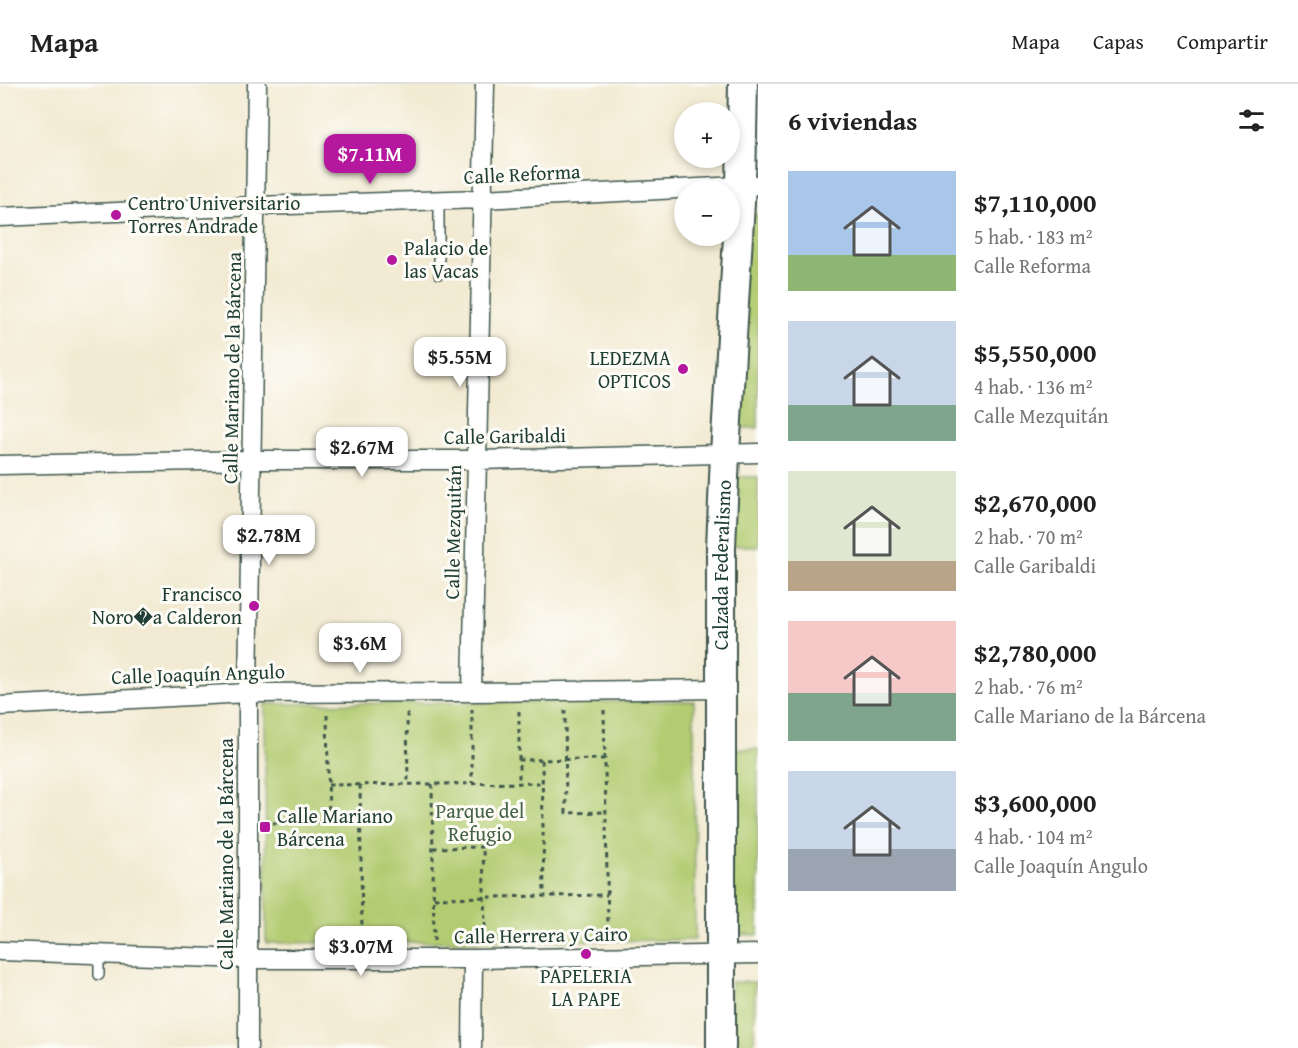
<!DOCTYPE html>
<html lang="es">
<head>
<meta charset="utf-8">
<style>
	body { margin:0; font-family:"Gentium Book Plus",serif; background:#f6f6f6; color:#222; height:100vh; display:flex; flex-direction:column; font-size:22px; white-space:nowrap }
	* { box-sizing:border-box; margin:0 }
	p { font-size:20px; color:#767676 }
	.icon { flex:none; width:33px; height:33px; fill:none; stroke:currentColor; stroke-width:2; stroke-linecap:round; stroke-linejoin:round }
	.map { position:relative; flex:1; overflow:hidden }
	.panel { display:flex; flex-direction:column; background:#fff; width:540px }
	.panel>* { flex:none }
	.fabs { position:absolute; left:674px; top:18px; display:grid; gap:12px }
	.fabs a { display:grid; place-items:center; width:66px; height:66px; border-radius:50%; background:#fff; box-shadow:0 3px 9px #0003; font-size:30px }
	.price { position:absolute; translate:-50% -51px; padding:0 14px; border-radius:12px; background:#fff; color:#222; font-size:20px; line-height:39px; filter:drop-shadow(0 2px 3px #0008) }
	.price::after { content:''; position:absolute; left:50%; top:36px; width:18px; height:14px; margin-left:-9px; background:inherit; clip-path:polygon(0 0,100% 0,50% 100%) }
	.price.current { background:#b5179e; color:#fff }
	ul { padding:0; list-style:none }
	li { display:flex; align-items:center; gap:18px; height:150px; padding:0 30px }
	li span { display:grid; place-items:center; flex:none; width:168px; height:120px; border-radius:0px; color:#555 }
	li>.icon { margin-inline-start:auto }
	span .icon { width:72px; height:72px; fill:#fffc; stroke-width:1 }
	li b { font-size:26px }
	h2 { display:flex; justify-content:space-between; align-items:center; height:72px; padding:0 30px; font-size:26px }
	header { display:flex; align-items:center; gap:36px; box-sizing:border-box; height:84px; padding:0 30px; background:#fff; border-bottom:2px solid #e0e0e0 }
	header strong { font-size:28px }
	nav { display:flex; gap:33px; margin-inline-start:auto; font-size:21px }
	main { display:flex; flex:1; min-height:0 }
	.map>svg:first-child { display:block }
	.green { fill:#b3cc72; stroke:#698453; stroke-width:1.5 }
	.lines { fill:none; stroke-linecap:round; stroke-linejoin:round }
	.service-casing { stroke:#3f574c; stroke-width:12 }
	.minor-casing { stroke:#3f574c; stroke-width:21 }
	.primary-casing { stroke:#3f574c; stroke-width:32 }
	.path { stroke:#3f574c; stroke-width:3; stroke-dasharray:4.5 4.5; stroke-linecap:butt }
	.service { stroke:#fff; stroke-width:9 }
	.minor { stroke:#fff; stroke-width:18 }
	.primary { stroke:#fff; stroke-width:28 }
	.poi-dot { fill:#b5179e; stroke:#fdfcf7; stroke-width:2 }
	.labels { text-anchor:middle; stroke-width:6; stroke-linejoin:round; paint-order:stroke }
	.street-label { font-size:20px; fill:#1f3d34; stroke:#fdfcf7 }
	.poi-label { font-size:20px; fill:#1f3d34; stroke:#fdfcf7; text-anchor:start }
	.park-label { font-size:20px; fill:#446144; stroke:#fdfcf7 }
</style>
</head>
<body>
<header>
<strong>Mapa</strong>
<nav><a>Mapa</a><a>Capas</a><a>Compartir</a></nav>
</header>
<main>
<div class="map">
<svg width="758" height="964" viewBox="0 0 758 964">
	<rect width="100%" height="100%" fill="#fdfcf7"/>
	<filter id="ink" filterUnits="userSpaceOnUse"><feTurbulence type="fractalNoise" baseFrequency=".0167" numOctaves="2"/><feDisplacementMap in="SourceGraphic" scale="12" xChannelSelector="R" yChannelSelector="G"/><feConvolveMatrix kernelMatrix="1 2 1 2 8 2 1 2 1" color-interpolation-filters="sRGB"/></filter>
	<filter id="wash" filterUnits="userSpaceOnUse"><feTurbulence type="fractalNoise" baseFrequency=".008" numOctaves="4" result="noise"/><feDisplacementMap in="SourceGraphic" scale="24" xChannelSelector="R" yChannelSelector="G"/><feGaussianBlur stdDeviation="1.35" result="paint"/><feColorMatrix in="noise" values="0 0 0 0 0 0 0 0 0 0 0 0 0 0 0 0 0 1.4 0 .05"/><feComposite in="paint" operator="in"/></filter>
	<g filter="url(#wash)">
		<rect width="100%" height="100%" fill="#f2ead2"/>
		<!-- green -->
		<path class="green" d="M758 130V344H731L746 131Z
			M733 393H758V462H728Z
			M694 617 695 856 266 859 265 620Z
			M732 665H758V851L731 850Z
			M731 898H755L754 964H730Z"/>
	</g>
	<g filter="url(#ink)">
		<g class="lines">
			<!-- service casing -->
			<g class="service-casing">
				<path id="service" d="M439 117V190
					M99 871V891"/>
			</g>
			<!-- minor casing -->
			<g class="minor-casing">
				<path id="minor" d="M0 133 256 122 482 115 758 101
					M0 381 253 376H477L758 369
					M472 608 485 0
					M0 622 248 609 472 608 722 605
					M0 867 248 875H473L758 870
					M248 964V609L257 0
					M472 964 473 875"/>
			</g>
			<!-- primary casing -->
			<g class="primary-casing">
				<g id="primary">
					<path id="s1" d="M721 964V463L725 370 741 102 743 0"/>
				</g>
			</g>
			<!-- path -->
			<path class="path" d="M472 625V699
				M565 626 566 729 606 728
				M604 626 608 846
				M519 627V699
				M407 629 408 700
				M327 631 329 738
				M519 676 604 675
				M542 676 544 812
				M432 700 434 857
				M328 701 542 699
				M360 701 362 850
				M273 739 361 737
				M433 764 483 763 485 848
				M434 814 607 811"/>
			<!-- service -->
			<use href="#service" class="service"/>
			<!-- minor -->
			<use href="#minor" class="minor"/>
			<!-- primary -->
			<use href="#primary" class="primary"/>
		</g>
	</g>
	<!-- markers -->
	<g class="poi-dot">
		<circle cx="116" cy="131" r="6"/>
		<circle cx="392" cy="176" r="6"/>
		<circle cx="683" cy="285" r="6"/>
		<circle cx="254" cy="522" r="6"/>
		<rect x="259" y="737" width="12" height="12" rx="3"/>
		<circle cx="586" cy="870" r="6"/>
	</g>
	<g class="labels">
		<!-- street labels -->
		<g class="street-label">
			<text transform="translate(522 90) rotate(-3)" y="7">Calle Reforma</text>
			<text transform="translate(232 284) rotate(-89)" y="7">Calle Mariano de la Bárcena</text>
			<text transform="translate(505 352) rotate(-1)" y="7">Calle Garibaldi</text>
			<text transform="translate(453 448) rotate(-89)" y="7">Calle Mezquitán</text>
			<text dy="7" stroke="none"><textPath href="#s1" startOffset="483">Calzada Federalismo</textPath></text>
			<text transform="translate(198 590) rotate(-2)" y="7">Calle Joaquín Angulo</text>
			<text transform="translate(226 770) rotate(-90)" y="7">Calle Mariano de la Bárcena</text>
			<text transform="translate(541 851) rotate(-1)" y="7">Calle Herrera y Cairo</text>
		</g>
		<!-- poi labels -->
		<g class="poi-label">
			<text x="128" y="126">Centro Universitario<tspan x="128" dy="23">Torres Andrade</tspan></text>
			<text x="404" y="171">Palacio de<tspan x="404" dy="23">las Vacas</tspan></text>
			<text x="671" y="281" text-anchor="end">LEDEZMA<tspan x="671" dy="23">OPTICOS</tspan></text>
			<text x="242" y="517" text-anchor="end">Francisco<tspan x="242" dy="23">Noro�a Calderon</tspan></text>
			<text x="277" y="739">Calle Mariano<tspan x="277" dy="23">Bárcena</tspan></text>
			<text x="586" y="899" text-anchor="middle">PAPELERIA<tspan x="586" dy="23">LA PAPE</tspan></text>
		</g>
		<!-- park labels -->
		<g class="park-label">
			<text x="480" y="734">Parque del<tspan x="480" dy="23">Refugio</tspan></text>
		</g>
	</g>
</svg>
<div class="fabs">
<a>+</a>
<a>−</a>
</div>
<b class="price current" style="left:370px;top:101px">$7.11M</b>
<b class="price" style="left:460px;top:304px">$5.55M</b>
<b class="price" style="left:362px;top:394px">$2.67M</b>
<b class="price" style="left:269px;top:482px">$2.78M</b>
<b class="price" style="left:360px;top:590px">$3.6M</b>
<b class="price" style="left:361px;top:893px">$3.07M</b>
</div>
<section class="panel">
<h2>6 viviendas<svg class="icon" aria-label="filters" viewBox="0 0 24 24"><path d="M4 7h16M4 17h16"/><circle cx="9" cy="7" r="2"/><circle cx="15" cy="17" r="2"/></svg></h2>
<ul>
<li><span style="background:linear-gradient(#a9c7e8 70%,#8fb573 0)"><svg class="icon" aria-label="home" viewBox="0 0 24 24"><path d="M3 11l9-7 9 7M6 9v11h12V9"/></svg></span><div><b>$7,110,000</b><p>5 hab. · 183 m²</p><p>Calle Reforma</p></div></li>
<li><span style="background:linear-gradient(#c9d6e8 70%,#7fa58c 0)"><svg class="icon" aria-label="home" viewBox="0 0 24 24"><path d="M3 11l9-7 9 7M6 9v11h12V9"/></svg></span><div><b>$5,550,000</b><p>4 hab. · 136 m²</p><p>Calle Mezquitán</p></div></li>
<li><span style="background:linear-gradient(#dfe7d0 75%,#b9a48a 0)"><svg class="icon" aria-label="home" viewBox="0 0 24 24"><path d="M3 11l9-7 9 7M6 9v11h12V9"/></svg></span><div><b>$2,670,000</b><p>2 hab. · 70 m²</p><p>Calle Garibaldi</p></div></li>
<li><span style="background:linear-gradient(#f6c9c9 60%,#7fa58c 0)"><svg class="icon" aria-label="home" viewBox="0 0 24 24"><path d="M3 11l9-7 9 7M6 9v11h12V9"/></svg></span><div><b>$2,780,000</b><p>2 hab. · 76 m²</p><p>Calle Mariano de la Bárcena</p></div></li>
<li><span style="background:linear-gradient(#c9d6e8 65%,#9aa5b1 0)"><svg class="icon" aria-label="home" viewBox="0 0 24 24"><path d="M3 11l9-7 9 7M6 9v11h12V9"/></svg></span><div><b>$3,600,000</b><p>4 hab. · 104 m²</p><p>Calle Joaquín Angulo</p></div></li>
</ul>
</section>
</main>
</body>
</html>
